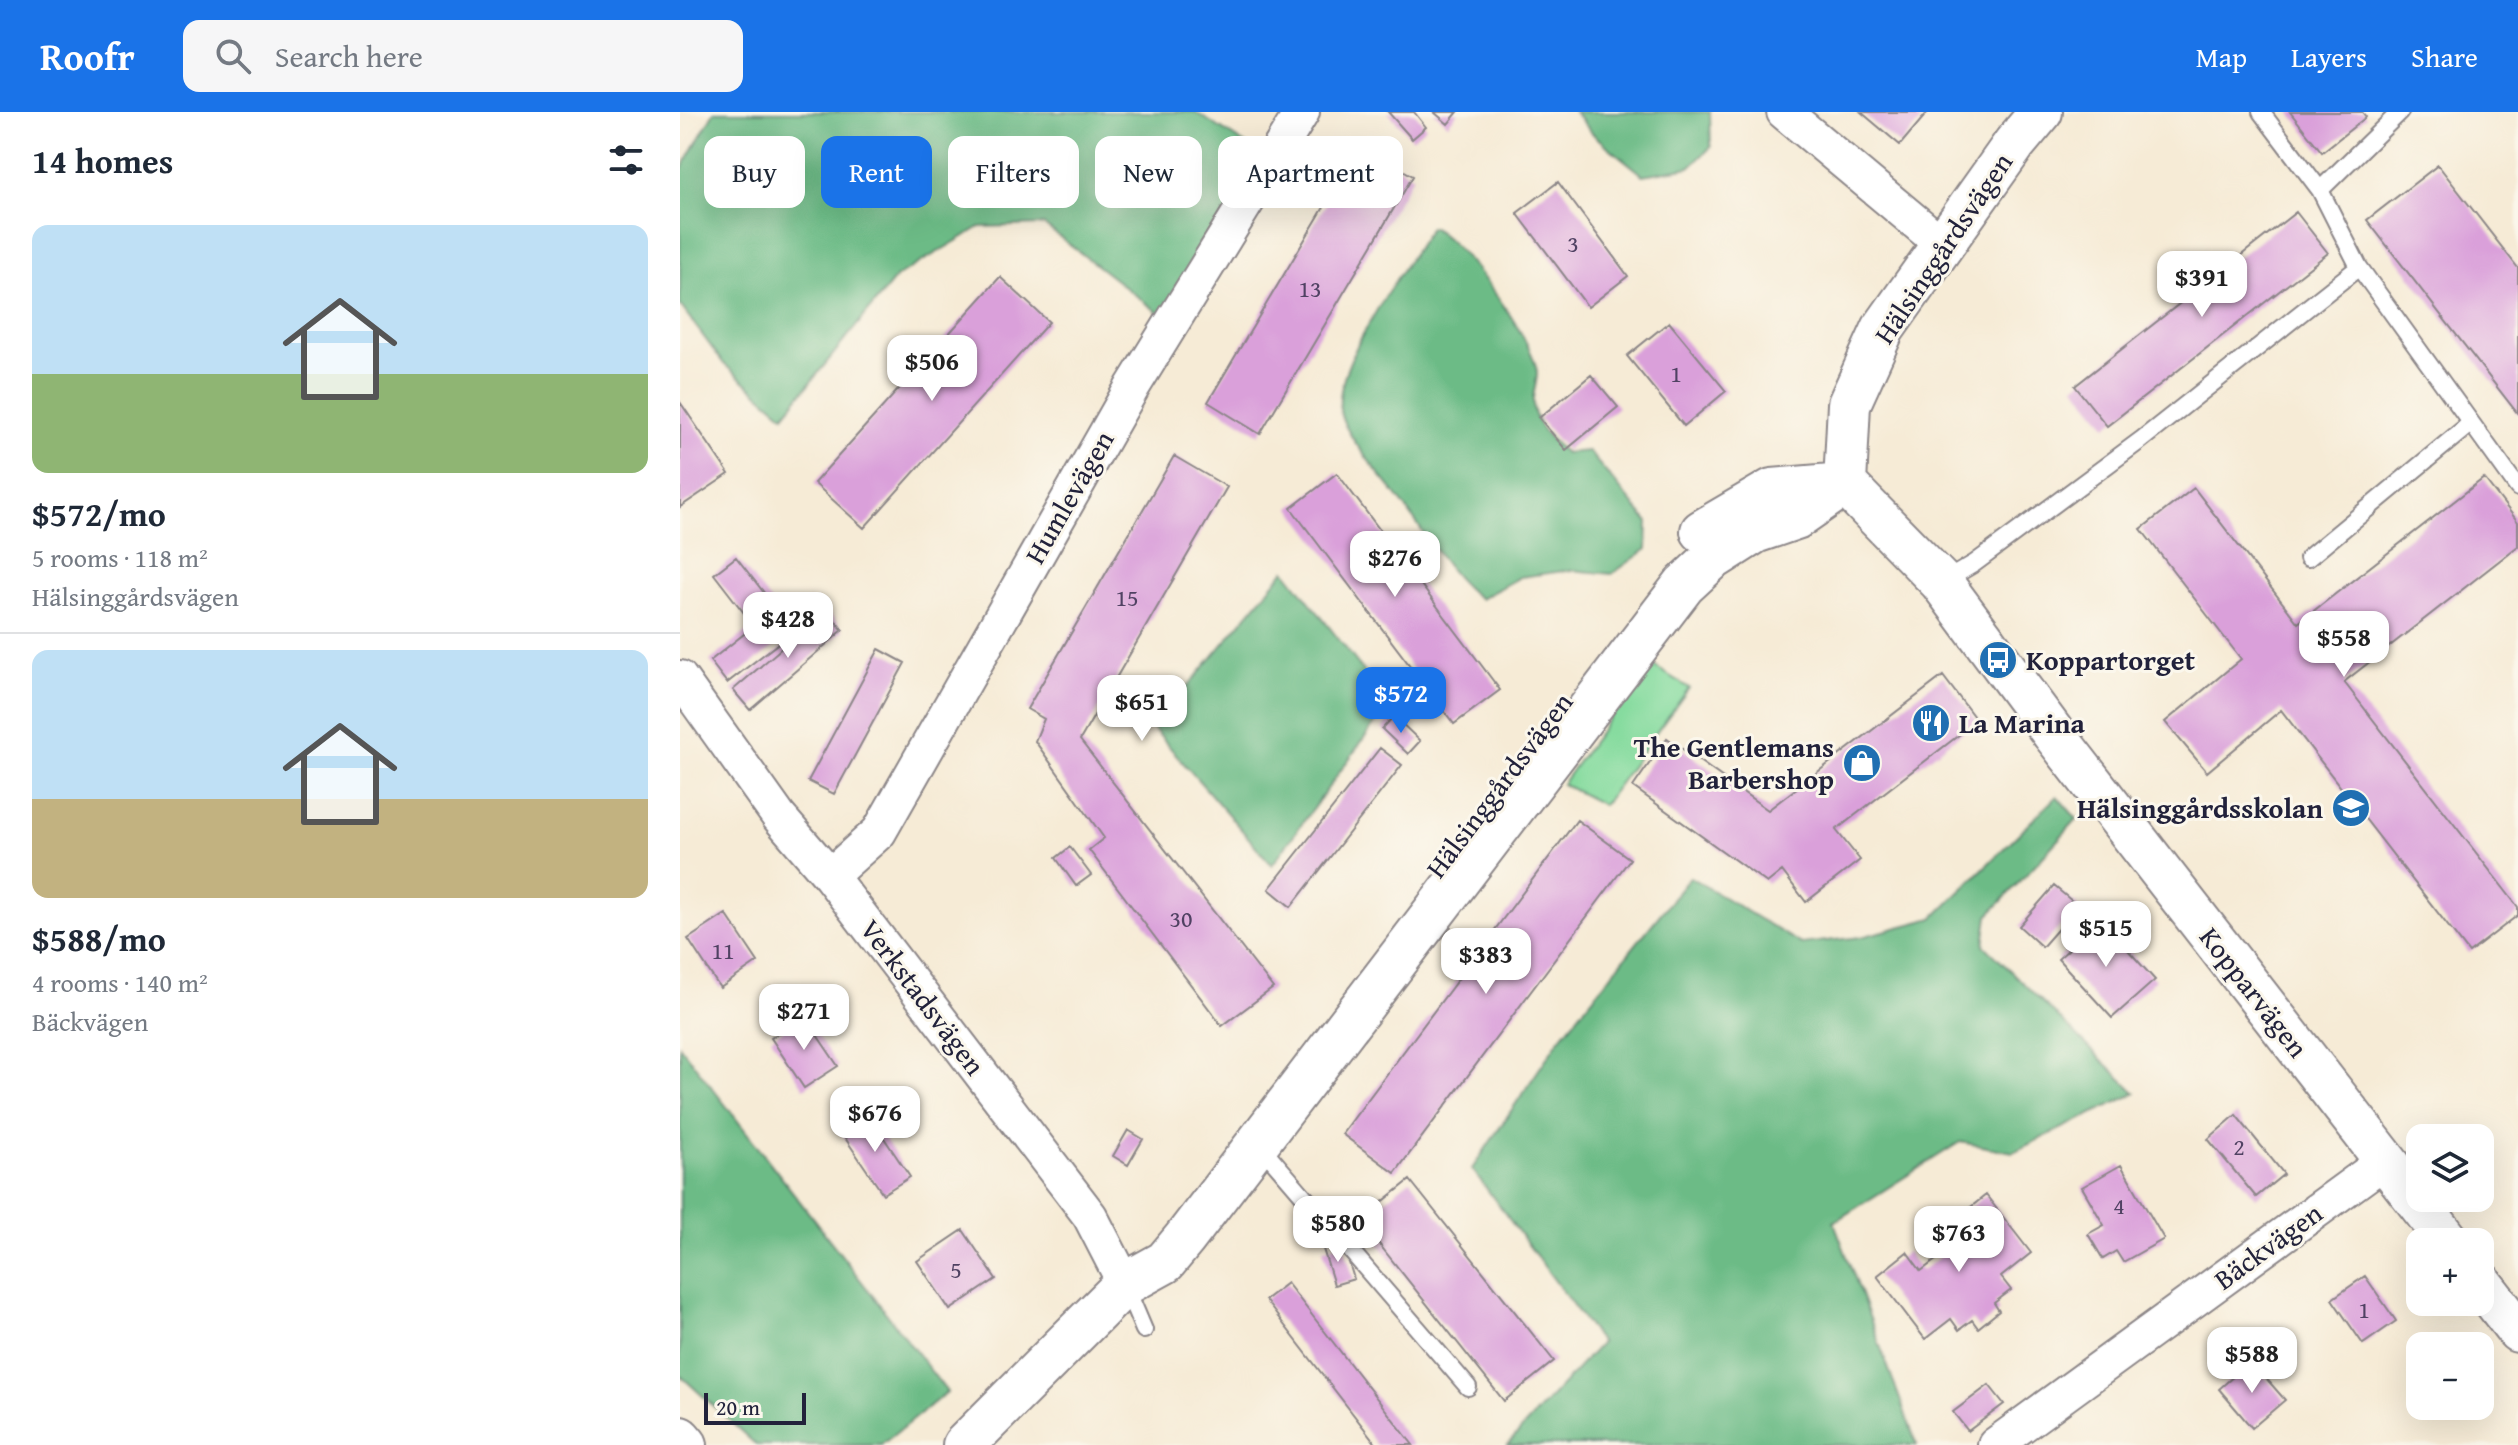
<!DOCTYPE html>
<html lang="en">
<head>
<meta charset="utf-8">
<style>
	body { margin:0; font-family:"Gentium Book Plus",serif; background:#f6f6f7; color:#1f2937; height:100vh; display:flex; flex-direction:column; font-size:30px; white-space:nowrap }
	* { box-sizing:border-box; margin:0 }
	p { font-size:26px; color:#747a83 }
	.icon { flex:none; width:44px; height:44px; fill:none; stroke:currentColor; stroke-width:2; stroke-linecap:round; stroke-linejoin:round }
	.map { position:relative; flex:1; overflow:hidden }
	.sheet { display:flex; flex-direction:column; background:#fff; width:680px }
	.sheet>* { flex:none }
	.banner { position:absolute; left:24px; top:24px; width:760px; height:72px; display:flex; gap:16px }
	.fabs { position:absolute; left:1726px; top:1012px; display:grid; gap:16px }
	.fabs a { display:grid; place-items:center; width:88px; height:88px; border-radius:16px; background:#fff; box-shadow:0 8px 32px #0002; font-size:40px }
	.scale { position:absolute; left:24px; bottom:20px; width:102px; box-sizing:border-box; padding-left:8px; border:4px solid #22223b; border-top:0; font-size:22px; line-height:28px; white-space:nowrap; color:#22223b; -webkit-text-stroke:6px #fbf7ec; paint-order:stroke }
	.price { position:absolute; translate:-50% -68px; padding:0 18px; border-radius:16px; background:#fff; color:#222; font-size:26px; line-height:52px; filter:drop-shadow(0 2px 4px #0008) }
	.price::after { content:''; position:absolute; left:50%; top:48px; width:24px; height:18px; margin-left:-12px; background:inherit; clip-path:polygon(0 0,100% 0,50% 100%) }
	.price.active { background:#1a73e8; color:#fff }
	ul { padding:0; list-style:none }
	li { display:grid; align-content:center; gap:16px; height:424px; padding:0 32px }
	li+li { border-top:2px solid #e0e1e3 }
	li span { display:grid; place-items:center; height:248px; border-radius:16px; color:#555 }
	li>.icon { margin-inline-start:auto }
	span .icon { width:144px; height:144px; fill:#fffc; stroke-width:1 }
	li b { font-size:34px }
	h2 { display:flex; justify-content:space-between; align-items:center; height:96px; padding:0 32px; font-size:34px }
	.pill { padding:0 28px; border-radius:16px; background:#fff; box-shadow:0 8px 32px #0002; font-size:28px; line-height:72px }
	.pill.active { background:#1a73e8; color:#fff }
	header { display:flex; align-items:center; gap:48px; box-sizing:border-box; height:112px; padding:0 40px; background:#1a73e8; color:#fff }
	header strong { font-size:38px }
	nav { display:flex; gap:44px; margin-inline-start:auto; font-size:28px }
	.search { width:560px; height:72px; background:#f6f6f7; display:flex; align-items:center; gap:20px; box-sizing:border-box; padding:0 28px; border-radius:16px; color:#747a83; font-size:30px }
	main { display:flex; flex:1; min-height:0 }
	.map>svg:first-child { display:block }
	.green { fill:#86db9f; stroke:#547e6d; stroke-width:2 }
	.forest { fill:#6cbb86; stroke:#476e60; stroke-width:2 }
	.building { fill:#daa0da }
	.lines { fill:none; stroke-linecap:round; stroke-linejoin:round }
	.service-casing { stroke:#8c8688; stroke-width:20 }
	.minor-casing { stroke:#8c8688; stroke-width:38 }
	.tertiary-casing { stroke:#8c8688; stroke-width:46 }
	.service { stroke:#fff; stroke-width:16 }
	.minor { stroke:#fff; stroke-width:34 }
	.tertiary { stroke:#fff; stroke-width:42 }
	.labels { text-anchor:middle; stroke-width:6; stroke-linejoin:round; paint-order:stroke }
	.number-label { font-size:24px; fill:#504263 }
	.street-label { font-size:28px; fill:#22223b; stroke:#fbf7ec }
	.poi-label { font-size:28px; font-weight:bold; fill:#22223b; stroke:#fbf7ec; text-anchor:start }
</style>
</head>
<body>
<header>
<strong>Roofr</strong>
<div class="search"><svg class="icon" aria-label="search" viewBox="0 0 24 24"><circle cx="10" cy="10" r="6"/><path d="M15 15l6 6"/></svg>Search here</div>
<nav><a>Map</a><a>Layers</a><a>Share</a></nav>
</header>
<main>
<section class="sheet">
<h2>14 homes<svg class="icon" aria-label="filters" viewBox="0 0 24 24"><path d="M4 7h16M4 17h16"/><circle cx="9" cy="7" r="2"/><circle cx="15" cy="17" r="2"/></svg></h2>
<ul>
<li><span style="background:linear-gradient(#bfe0f5 60%,#8fb573 0)"><svg class="icon" aria-label="home" viewBox="0 0 24 24"><path d="M3 11l9-7 9 7M6 9v11h12V9"/></svg></span><div><b>$572/mo</b><p>5 rooms · 118 m²</p><p>Hälsinggårdsvägen</p></div></li>
<li><span style="background:linear-gradient(#bfe0f5 60%,#c2b280 0)"><svg class="icon" aria-label="home" viewBox="0 0 24 24"><path d="M3 11l9-7 9 7M6 9v11h12V9"/></svg></span><div><b>$588/mo</b><p>4 rooms · 140 m²</p><p>Bäckvägen</p></div></li>
</ul>
</section>
<div class="map">
<svg width="1838" height="1333" viewBox="0 0 1838 1333">
	<rect width="100%" height="100%" fill="#fbf7ec"/>
	<filter id="ink" filterUnits="userSpaceOnUse"><feTurbulence type="fractalNoise" baseFrequency=".0125" numOctaves="2"/><feDisplacementMap in="SourceGraphic" scale="16" xChannelSelector="R" yChannelSelector="G"/><feConvolveMatrix kernelMatrix="1 2 1 2 8 2 1 2 1" color-interpolation-filters="sRGB"/></filter>
	<filter id="wash" filterUnits="userSpaceOnUse"><feTurbulence type="fractalNoise" baseFrequency=".006" numOctaves="4" result="noise"/><feDisplacementMap in="SourceGraphic" scale="32" xChannelSelector="R" yChannelSelector="G"/><feGaussianBlur stdDeviation="1.8" result="paint"/><feColorMatrix in="noise" values="0 0 0 0 0 0 0 0 0 0 0 0 0 0 0 0 0 1.4 0 .05"/><feComposite in="paint" operator="in"/></filter>
	<g filter="url(#wash)">
		<rect width="100%" height="100%" fill="#f6ebd6"/>
		<!-- green -->
		<path class="green" d="M969 551 1009 576 923 693 882 672Z"/>
		<!-- forest -->
		<path class="forest" d="M34 0H515L581 42 483 204 364 113 300 115 216 165 104 303 44 252 0 193V60Z
			M894 0H1030L1031 35 1010 55 963 63 915 24Z
			M750 115C780 127 855 228 857 261 857 269 854 278 853 286 851 310 868 325 885 341L908 339 968 410 967 437 932 462 891 458 840 465 800 487C767 463 745 420 720 388 701 363 677 338 663 309 642 263 725 158 750 115Z
			M605 458 709 592 592 753 473 616Z
			M1377 684 1397 707 1308 804 1304 833 1456 981 1333 1040 1280 1030 1154 1110 1237 1333H827L921 1231 792 1057 878 929 1010 765 1121 832 1181 825 1253 806Z
			M0 934 267 1280 201 1333H76L0 1263Z"/>
		<g id="blocks">
			<!-- building -->
			<path class="building" d="M708 0H734L746 15 732 27Z
				M754 0H778L768 12Z
				M1181 0H1248L1220 33Z
				M1610 0H1682L1686 5 1642 40Z
				M681 33 733 64 580 322 528 290Z
				M1758 53 1838 156V302L1687 108Z
				M878 70 948 164 908 195 837 101Z
				M1616 100 1648 141 1427 314 1395 274Z
				M320 165 369 210 184 416 134 371Z
				M989 210 1046 279 1004 314 947 244Z
				M911 263 938 295 886 338 859 306Z
				M0 290 49 362 0 395Z
				M494 344 547 375 400 628 593 876 542 914 409 738 424 726 355 629 364 607 347 597Z
				M657 361 820 578 774 612 611 396Z
				M1804 366 1838 410V434L1664 570 1838 795V803L1789 841 1601 598 1527 660 1485 610 1561 547 1461 417 1514 376 1618 511Z
				M56 445 114 519 47 571 30 549 74 514 34 462Z
				M146 498 163 518 70 598 53 578Z
				M199 537 225 551 154 682 128 669Z
				M1263 564 1297 609 1156 718 1180 748 1126 790 1102 759 1087 771 953 675 987 626 1088 698Z
				M714 604 740 629 728 642 702 617Z
				M700 636 722 653 611 795 589 777Z
				M897 708 950 747 715 1061 662 1022Z
				M390 735 411 763 396 774 376 746Z
				M1374 774 1398 794 1362 835 1339 814Z
				M46 802 78 850 40 876 8 827Z
				M1421 808 1475 868 1432 906 1378 847Z
				M124 904 158 954 124 976 91 926Z
				M188 1002 230 1065 203 1082 161 1020Z
				M1556 1003 1604 1062 1576 1085 1528 1027Z
				M448 1018 463 1027 448 1053 433 1044Z
				M1441 1053 1484 1127 1443 1150 1436 1139 1423 1147 1408 1122 1424 1113 1402 1075Z
				M730 1068 874 1249 824 1289 680 1108Z
				M1306 1083 1351 1141 1321 1165 1331 1178 1314 1191 1319 1199 1298 1216 1292 1208 1279 1218 1271 1207 1245 1227 1197 1164 1227 1140 1241 1159 1290 1122 1277 1106Z
				M283 1118 316 1167 270 1198 237 1149Z
				M663 1131 674 1167 654 1173 643 1137Z
				M1685 1164 1716 1209 1683 1232 1652 1187Z
				M607 1171 733 1333H697L585 1188Z
				M1571 1249 1605 1288 1572 1316 1539 1277Z
				M1309 1273 1324 1292 1288 1319 1273 1300Z"/>
		</g>
	</g>
	<g filter="url(#ink)">
		<use href="#blocks" fill-opacity="0" stroke="#8c8688" stroke-width="2"/>
		<g class="lines">
			<!-- service casing -->
			<g class="service-casing">
				<path id="service" d="M1581 0 1640 78 1679 155 1838 376
					M1640 78 1720 0
					M1628 446 1791 311
					M1263 470 1295 451 1461 328 1679 155
					M579 1032 788 1275
					M445 1173 464 1218"/>
			</g>
			<!-- minor casing -->
			<g class="minor-casing">
				<path id="minor" d="M1104 0 1262 132
					M0 566 99 705 150 764 410 1104 445 1172
					M150 764 199 720 453 274 622 0
					M1315 1333 1706 1048"/>
			</g>
			<!-- tertiary casing -->
			<g class="tertiary-casing">
				<path id="tertiary" d="M1165 372 1261 470 1373 621 1769 1130
					M1165 372 1169 292 1203 217 1335 31 1361 0
					M1022 419 1092 378 1164 372
					M1800 1170 1838 1219
					M0 1326 6 1333
					M284 1333 445 1172 485 1150 505 1126 1004 473 1031 448 1075 420 1116 406 1165 372"/>
			</g>
			<!-- service -->
			<use href="#service" class="service"/>
			<!-- minor -->
			<use href="#minor" class="minor"/>
			<!-- tertiary -->
			<use href="#tertiary" class="tertiary"/>
		</g>
	</g>
	<!-- icons -->
	<defs>
		<g id="bus-disc" transform="scale(2)"><circle r="9.5" fill="#1f6fb2" stroke="#fbf7ec"/><path d="M-5-6H5V4H4V6H2V4H-2V6H-4V4H-5ZM-3.5-4V0h7V-4ZM-3.5 1.2v1.5H-2V1.2ZM2 1.2v1.5H3.5V1.2Z" fill="#fff"/></g>
		<g id="restaurant-disc" transform="scale(2)"><circle r="9.5" fill="#1f6fb2" stroke="#fbf7ec"/><path d="M-5-6h1v4h1v-4h1v4h1v-4h1v5L-1.5 .5V6h-2V.5L-5-1ZM5-6V6H3V1.5H1.5Q1.5-4 5-6Z" fill="#fff"/></g>
		<g id="shop-disc" transform="scale(2)"><circle r="9.5" fill="#1f6fb2" stroke="#fbf7ec"/><path d="M-5-2.5h2.3a2.7 3.5 0 0 1 5.4 0H5L5.5 6h-11ZM-1.5-2.5h3a1.5 2.3 0 0 0-3 0Z" fill="#fff"/></g>
		<g id="school-disc" transform="scale(2)"><circle r="9.5" fill="#1f6fb2" stroke="#fbf7ec"/><path d="M0-5L7-2L0 1L-7-2ZM-4 1L0 2.5L4 1V4Q0 6-4 4Z" fill="#fff"/></g>
	</defs>
	<g fill-rule="evenodd">
		<use href="#bus-disc" x="1318" y="548"/>
		<use href="#restaurant-disc" x="1251" y="611"/>
		<use href="#shop-disc" x="1182" y="651"/>
		<use href="#school-disc" x="1671" y="696"/>
	</g>
	<g class="labels">
		<!-- number labels -->
		<g class="number-label">
			<text x="893" y="140">3</text>
			<text x="630" y="185">13</text>
			<text x="996" y="270">1</text>
			<text x="447" y="494">15</text>
			<text x="501" y="815">30</text>
			<text x="43" y="847">11</text>
			<text x="1559" y="1043">2</text>
			<text x="1439" y="1102">4</text>
			<text x="276" y="1166">5</text>
			<text x="1684" y="1206">1</text>
		</g>
		<!-- street labels -->
		<g class="street-label">
			<text transform="translate(1263 136) rotate(-56)" y="10">Hälsinggårdsvägen</text>
			<text transform="translate(389 385) rotate(-60)" y="10">Humlevägen</text>
			<text transform="translate(819 673) rotate(-53)" y="10">Hälsinggårdsvägen</text>
			<text transform="translate(1574 880) rotate(52)" y="10">Kopparvägen</text>
			<text transform="translate(243 885) rotate(53)" y="10">Verkstadsvägen</text>
			<text transform="translate(1588 1134) rotate(-36)" y="10">Bäckvägen</text>
		</g>
		<!-- poi labels -->
		<g class="poi-label">
			<text x="1346" y="558">Koppartorget</text>
			<text x="1279" y="621">La Marina</text>
			<text x="1154" y="645" text-anchor="end">The Gentlemans<tspan x="1154" dy="32">Barbershop</tspan></text>
			<text x="1643" y="706" text-anchor="end">Hälsinggårdsskolan</text>
		</g>
	</g>
</svg>
<div class="fabs">
<a><svg class="icon" aria-label="layers" viewBox="0 0 24 24"><path d="M12 4l9 5-9 5-9-5zM3 14l9 5 9-5"/></svg></a>
<a>+</a>
<a>−</a>
</div>
<div class="scale">20 m</div>
<b class="price" style="left:1522px;top:207px">$391</b>
<b class="price" style="left:252px;top:291px">$506</b>
<b class="price" style="left:715px;top:487px">$276</b>
<b class="price" style="left:108px;top:548px">$428</b>
<b class="price" style="left:1664px;top:567px">$558</b>
<b class="price active" style="left:721px;top:623px">$572</b>
<b class="price" style="left:462px;top:631px">$651</b>
<b class="price" style="left:1426px;top:857px">$515</b>
<b class="price" style="left:806px;top:884px">$383</b>
<b class="price" style="left:124px;top:940px">$271</b>
<b class="price" style="left:195px;top:1042px">$676</b>
<b class="price" style="left:658px;top:1152px">$580</b>
<b class="price" style="left:1279px;top:1162px">$763</b>
<b class="price" style="left:1572px;top:1283px">$588</b>
<div class="banner">
<a class="pill">Buy</a>
<a class="pill active">Rent</a>
<a class="pill">Filters</a>
<a class="pill">New</a>
<a class="pill">Apartment</a>
</div>
</div>
</main>
</body>
</html>
